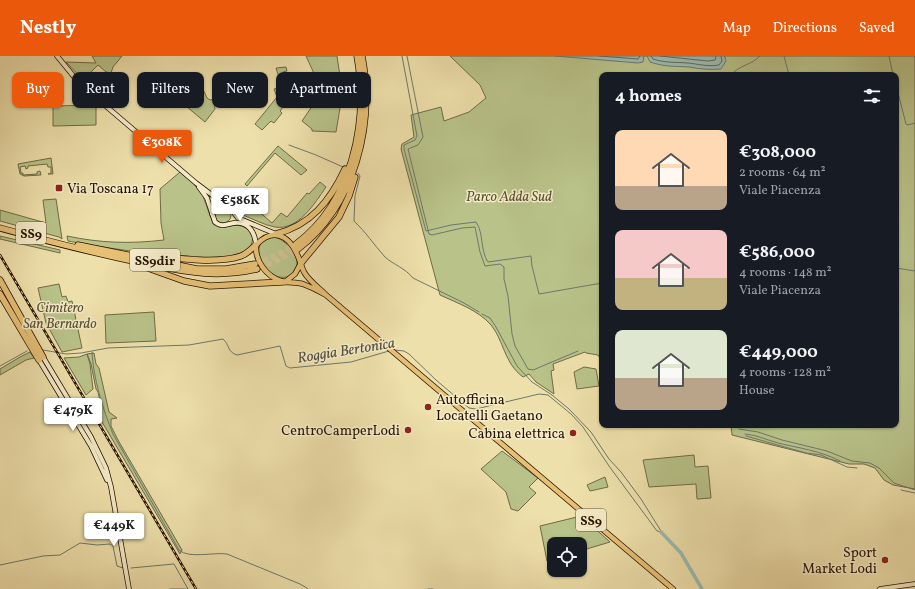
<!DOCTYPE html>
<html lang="en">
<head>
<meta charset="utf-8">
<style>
	body { margin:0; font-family:Vollkorn,serif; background:#20242c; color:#f1f3f6; height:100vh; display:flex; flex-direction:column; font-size:15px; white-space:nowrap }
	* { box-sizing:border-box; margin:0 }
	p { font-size:13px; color:#9ea1a6 }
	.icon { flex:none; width:22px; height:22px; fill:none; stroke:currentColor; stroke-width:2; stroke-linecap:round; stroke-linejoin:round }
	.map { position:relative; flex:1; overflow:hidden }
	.panel { position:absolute; left:599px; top:16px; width:300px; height:356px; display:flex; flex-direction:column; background:#171b24; border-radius:8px; box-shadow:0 1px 3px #0004 }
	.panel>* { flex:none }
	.banner { position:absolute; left:12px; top:16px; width:380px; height:36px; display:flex; gap:8px }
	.fabs { position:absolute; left:547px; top:481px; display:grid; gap:8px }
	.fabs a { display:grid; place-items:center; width:40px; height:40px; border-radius:8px; background:#171b24; box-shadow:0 1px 3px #0004; font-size:20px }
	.price { position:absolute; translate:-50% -34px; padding:0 9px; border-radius:4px; background:#fff; color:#222; font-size:13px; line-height:26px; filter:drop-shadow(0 1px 2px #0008) }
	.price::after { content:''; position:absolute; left:50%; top:24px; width:12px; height:9px; margin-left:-6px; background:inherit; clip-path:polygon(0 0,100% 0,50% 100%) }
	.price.active { background:#ea580c; color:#fff }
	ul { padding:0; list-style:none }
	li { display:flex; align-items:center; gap:12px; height:100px; padding:0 16px }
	li span { display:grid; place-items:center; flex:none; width:112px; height:80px; border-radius:8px; color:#555 }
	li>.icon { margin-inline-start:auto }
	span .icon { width:48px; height:48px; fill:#fffc; stroke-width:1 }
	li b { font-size:17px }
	h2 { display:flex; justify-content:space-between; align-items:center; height:48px; padding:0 16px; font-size:17px }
	.chip { padding:0 14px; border-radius:8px; background:#171b24; box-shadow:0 1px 3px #0004; font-size:14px; line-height:36px }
	.chip.active { background:#ea580c; color:#fff }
	header { display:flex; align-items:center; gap:24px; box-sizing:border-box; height:56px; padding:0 20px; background:#ea580c; color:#fff }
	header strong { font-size:19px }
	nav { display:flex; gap:22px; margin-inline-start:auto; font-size:14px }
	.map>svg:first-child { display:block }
	.green { fill:#b8c289; stroke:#706a45 }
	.water { fill:#9bbbb1; stroke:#6d786b }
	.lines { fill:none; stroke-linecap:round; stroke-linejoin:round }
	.shore { stroke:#626759; stroke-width:1 }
	.stream { stroke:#6d786b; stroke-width:1 }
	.canal { stroke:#9bbbb1; stroke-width:3.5 }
	.highway-tunnel { stroke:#d0c192; stroke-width:5.5; stroke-dasharray:5.5 3; stroke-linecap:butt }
	.secondary-casing { stroke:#281301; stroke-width:5.5 }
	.primary-casing { stroke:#281301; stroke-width:6 }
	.highway-casing { stroke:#281301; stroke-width:7 }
	.secondary { stroke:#f4ebc8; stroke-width:4 }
	.primary { stroke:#e7c076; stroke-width:4.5 }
	.highway { stroke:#e7c076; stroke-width:5.5 }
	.rail-casing { stroke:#281301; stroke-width:2.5 }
	.rail { stroke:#f4ebc8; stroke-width:1; stroke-dasharray:3; stroke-linecap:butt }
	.poi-dot { fill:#8f2418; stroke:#f4ebc8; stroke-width:1.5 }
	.labels { text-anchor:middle; stroke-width:3; stroke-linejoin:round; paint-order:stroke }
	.shield { fill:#f4ebc8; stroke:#65543d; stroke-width:1 }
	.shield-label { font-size:13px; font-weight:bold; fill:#281301 }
	.poi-label { font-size:14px; fill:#281301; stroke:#f4ebc8; text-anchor:end }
	.park-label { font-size:14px; font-style:italic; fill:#5a5031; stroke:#f4ebc8 }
	.water-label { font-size:15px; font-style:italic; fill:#504e3f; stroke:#f4ebc8 }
</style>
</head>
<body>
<header>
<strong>Nestly</strong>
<nav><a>Map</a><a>Directions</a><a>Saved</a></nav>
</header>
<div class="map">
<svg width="915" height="533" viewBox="0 0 915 533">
	<rect width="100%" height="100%" fill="#eee0ab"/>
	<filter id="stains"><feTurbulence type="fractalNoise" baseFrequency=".005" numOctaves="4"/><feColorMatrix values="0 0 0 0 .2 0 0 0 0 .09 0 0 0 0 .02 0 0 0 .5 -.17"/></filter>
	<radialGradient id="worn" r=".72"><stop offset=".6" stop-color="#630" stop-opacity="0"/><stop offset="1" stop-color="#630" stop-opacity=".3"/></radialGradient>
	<!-- green -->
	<path class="green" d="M92 0H122L113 11 111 17 106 16 98 9 84 23 89 28 88 29 66 6 96 7Z
		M306 0H337L340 20 317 24Z
		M450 0H915V433L893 429 884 424 875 412 864 408H849L732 379 731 369H896V19H602V303L600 302 598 299 586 297 585 296 553 308 554 314 551 315 554 338 536 326 529 318 523 321C504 307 504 285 491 269 478 254 457 247 440 239L401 93 402 88 414 81 411 59 441 51 444 65 469 56 486 42 480 29Z
		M286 11 287 15 283 16 286 27H289L292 44 290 47 288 45 280 55 282 57 274 67 271 65 262 74 255 68 277 41 274 33 282 31 276 12Z
		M340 22V52L336 76 312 75V73L302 65 317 43 315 37H328L326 25Z
		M203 33 207 42 210 44 214 43 215 53 205 66 187 51 189 49 194 47 189 35Z
		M96 49V69L53 70V50Z
		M278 90 307 114 301 119 275 97 247 130 245 128Z
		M51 102 53 118H48L51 117V111H48L47 108 28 110V112L26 113 25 110 20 111 21 117H23V119L37 118V116L40 115 41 119 24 120 20 118 18 108Z
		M180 116 194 128 203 140 213 168C225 177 234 162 251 175 254 184 253 190 244 196 219 211 100 191 68 185L67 180C100 187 130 188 164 184L161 167 160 133Z
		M320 126 326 131C315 147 298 175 275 171 264 169 253 163 243 159L241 154 243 149 259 145 260 148 256 153 272 167 281 157 287 161 307 137 309 138Z
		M56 143 62 183 59 181 0 165V154L46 167 43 144Z
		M215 159a8 8 0 1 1 16 0a8 8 0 1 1-16 0Z
		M0 180 60 194V197L0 183Z
		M274 181C289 184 308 210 289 220 269 230 241 185 274 181Z
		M59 228 62 241 66 240 68 246 72 245 82 292 62 296 46 267 38 232Z
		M154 256 156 285 106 287 105 259Z
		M30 296 34 302 26 304 0 319V313L20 301Z
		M94 297 96 308 99 312 109 356 117 362 111 363V370L118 384 182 494 180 498 92 349 100 345 98 336 96 333 91 308 87 298Z
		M87 298 90 308 93 333 86 339 64 302 79 301Z
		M584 311 596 313 599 330 577 333 574 316Z
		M502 395 538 422 529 431 536 437 518 455 511 453 506 436 481 413Z
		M694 399 695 411 708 410 711 442 697 443 696 428 649 431 643 404Z
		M605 421 608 431 590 435 587 429Z
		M581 460 610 486 580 495V488H554V502L547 505 540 470Z"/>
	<!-- water -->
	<path class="water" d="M555 0H644L643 6 638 7Z
		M647 0H724L725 1 726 5 721 13C710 14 700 13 689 11 674 10 665 11 650 6Z"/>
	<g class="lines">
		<!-- shore -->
		<path class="shore" d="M599 0 638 3 640 0
			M651 0 653 3C665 7 675 6 688 7 698 8 708 11 719 9L722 5 721 0
			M660 0 708 5 715 4 716 0"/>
		<!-- stream -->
		<path class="stream" d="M402 0 417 80 415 84 404 89V93L426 175 451 169 476 166C484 177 480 195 488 206L531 200 532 210 539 238 602 227
			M407 0 423 81 418 89 408 93 429 178 432 179 462 172 475 171 480 196 485 210 500 208 504 211V223L508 240 512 278 515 290 528 313 533 314 578 295
			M784 0 789 19
			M889 0 893 19
			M731 19C739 9 752 9 760 0
			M896 29 906 68 908 69 915 67
			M289 89 316 99 343 111
			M358 117 360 120 355 140 354 165C366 176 374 189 385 201 394 209 405 212 413 222L464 247 479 256
			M896 212 915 215
			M482 258 490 262 496 271 517 310 532 326 552 339 569 353 591 376 609 403 621 416 641 443 661 475
			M43 294 66 298 81 297 108 292 189 289 223 283C230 289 227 296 237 299L280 290 286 310 290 312 351 306 389 295
			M394 294 404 295 409 298 436 324 469 352 476 353 539 338 548 339 571 358 583 371 609 410 657 475 661 476
			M92 296C93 321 103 354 113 378L179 494C189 503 213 496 227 498L300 528 307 532V533
			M0 310 27 295
			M739 373 758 376 782 384 827 395 852 405 870 407 879 412 894 427 915 434
			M745 378C757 379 767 384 778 387 799 392 821 395 840 405
			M746 380 806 397 821 399 847 411 857 412
			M901 434 915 437
			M0 509 43 500 60 499 80 487 97 489 110 488 113 490 117 510 123 512
			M131 512 174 508 188 533
			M170 533H186
			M428 533H433"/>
		<!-- canal -->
		<path class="canal" d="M661 476 681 497 702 533"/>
		<!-- highway-tunnel -->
		<path class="highway-tunnel" d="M255 208 275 200 295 188
			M259 212 279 204 298 193"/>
		<!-- secondary casing -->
		<g class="secondary-casing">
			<path id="secondary" d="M57 0 80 28 196 127 220 145 229 150 238 162 276 178
				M199 131 207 142 215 166C222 172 226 168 234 167 248 165 255 176 256 189
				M212 158 215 151 224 148
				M43 301 91 381 106 412 111 431 129 533
				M39 304 91 390 107 424
				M880 533 915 528"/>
		</g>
		<!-- primary casing -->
		<g class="primary-casing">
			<path id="primary" d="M285 226 295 218 301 207
				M326 239C319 235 311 231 303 228 296 226 288 227 281 225 266 220 255 205 256 189 272 172 288 178 297 198 300 204 301 210 304 216 309 225 319 232 326 239L673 533"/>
		</g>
		<!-- highway casing -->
		<g class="highway-casing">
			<path id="highway" d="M0 172C47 185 94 197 142 207 184 215 213 223 257 213
				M276 178C311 169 330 145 345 113
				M296 188C352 146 369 67 357 0
				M78 189 197 213H226L255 208
				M298 193C355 149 375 69 362 0
				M141 198C168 201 215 209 241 200 247 198 251 193 256 189
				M301 207 339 161 349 140 355 121
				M145 211 184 225 210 230 283 226
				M0 224 43 301
				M0 238 39 304"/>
		</g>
		<!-- secondary -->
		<use href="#secondary" class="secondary"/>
		<!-- primary -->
		<use href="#primary" class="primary"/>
		<!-- highway -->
		<use href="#highway" class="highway"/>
		<!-- rail casing -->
		<g class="rail-casing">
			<path id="rail" d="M0 199 196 533"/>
		</g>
		<!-- rail -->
		<use href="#rail" class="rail"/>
	</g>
	<!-- markers -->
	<g class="poi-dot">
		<rect x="55" y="128" width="8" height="8" rx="2"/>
		<circle cx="428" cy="351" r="4"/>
		<circle cx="408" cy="374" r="4"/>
		<circle cx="573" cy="377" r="4"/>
		<circle cx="885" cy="504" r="4"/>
	</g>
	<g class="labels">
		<!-- shield labels -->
		<g class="shield">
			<rect x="16" y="166" width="30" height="22" rx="3"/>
			<rect x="130" y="193" width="50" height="22" rx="3"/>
			<rect x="576" y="453" width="30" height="22" rx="3"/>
		</g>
		<g class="shield-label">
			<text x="31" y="182">SS9</text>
			<text x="155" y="209">SS9dir</text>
			<text x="591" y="469">SS9</text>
		</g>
		<!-- poi labels -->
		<g class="poi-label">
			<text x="67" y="137" text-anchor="start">Via Toscana 17</text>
			<text x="436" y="348" text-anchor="start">Autofficina<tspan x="436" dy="16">Locatelli Gaetano</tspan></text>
			<text x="400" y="379">CentroCamperLodi</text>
			<text x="565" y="382">Cabina elettrica</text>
			<text x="877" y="501">Sport<tspan x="877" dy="16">Market Lodi</tspan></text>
		</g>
		<!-- park labels -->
		<g class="park-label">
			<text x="509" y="145">Parco Adda Sud</text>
			<text x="60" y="256">Cimitero<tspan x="60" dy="16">San Bernardo</tspan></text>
		</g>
		<!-- water labels -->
		<g class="water-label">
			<text transform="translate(346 294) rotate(-9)" y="5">Roggia Bertonica</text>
		</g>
	</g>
	<rect width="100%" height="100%" filter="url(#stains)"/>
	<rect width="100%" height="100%" fill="url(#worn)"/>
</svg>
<div class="fabs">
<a><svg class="icon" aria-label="locate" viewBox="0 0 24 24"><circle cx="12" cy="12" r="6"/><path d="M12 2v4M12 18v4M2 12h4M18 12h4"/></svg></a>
</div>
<b class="price active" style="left:162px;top:108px">€308K</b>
<b class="price" style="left:240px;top:166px">€586K</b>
<b class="price" style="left:73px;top:376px">€479K</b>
<b class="price" style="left:114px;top:491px">€449K</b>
<div class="banner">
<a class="chip active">Buy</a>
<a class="chip">Rent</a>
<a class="chip">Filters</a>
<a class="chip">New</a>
<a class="chip">Apartment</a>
</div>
<section class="panel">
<h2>4 homes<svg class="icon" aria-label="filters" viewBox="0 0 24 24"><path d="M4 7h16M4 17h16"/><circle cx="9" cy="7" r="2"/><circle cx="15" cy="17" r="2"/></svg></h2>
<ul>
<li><span style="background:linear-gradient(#ffd9b3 70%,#b9a48a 0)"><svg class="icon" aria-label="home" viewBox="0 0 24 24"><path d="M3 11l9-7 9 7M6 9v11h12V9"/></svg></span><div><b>€308,000</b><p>2 rooms · 64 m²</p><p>Viale Piacenza</p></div></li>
<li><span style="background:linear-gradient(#f6c9c9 60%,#c2b280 0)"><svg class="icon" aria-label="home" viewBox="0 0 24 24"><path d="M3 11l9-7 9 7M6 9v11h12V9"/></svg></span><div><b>€586,000</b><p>4 rooms · 148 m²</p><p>Viale Piacenza</p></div></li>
<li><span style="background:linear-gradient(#dfe7d0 60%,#b9a48a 0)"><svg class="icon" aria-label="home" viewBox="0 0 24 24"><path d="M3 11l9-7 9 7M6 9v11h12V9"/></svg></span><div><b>€449,000</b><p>4 rooms · 128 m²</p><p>House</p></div></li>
</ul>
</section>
</div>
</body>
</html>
